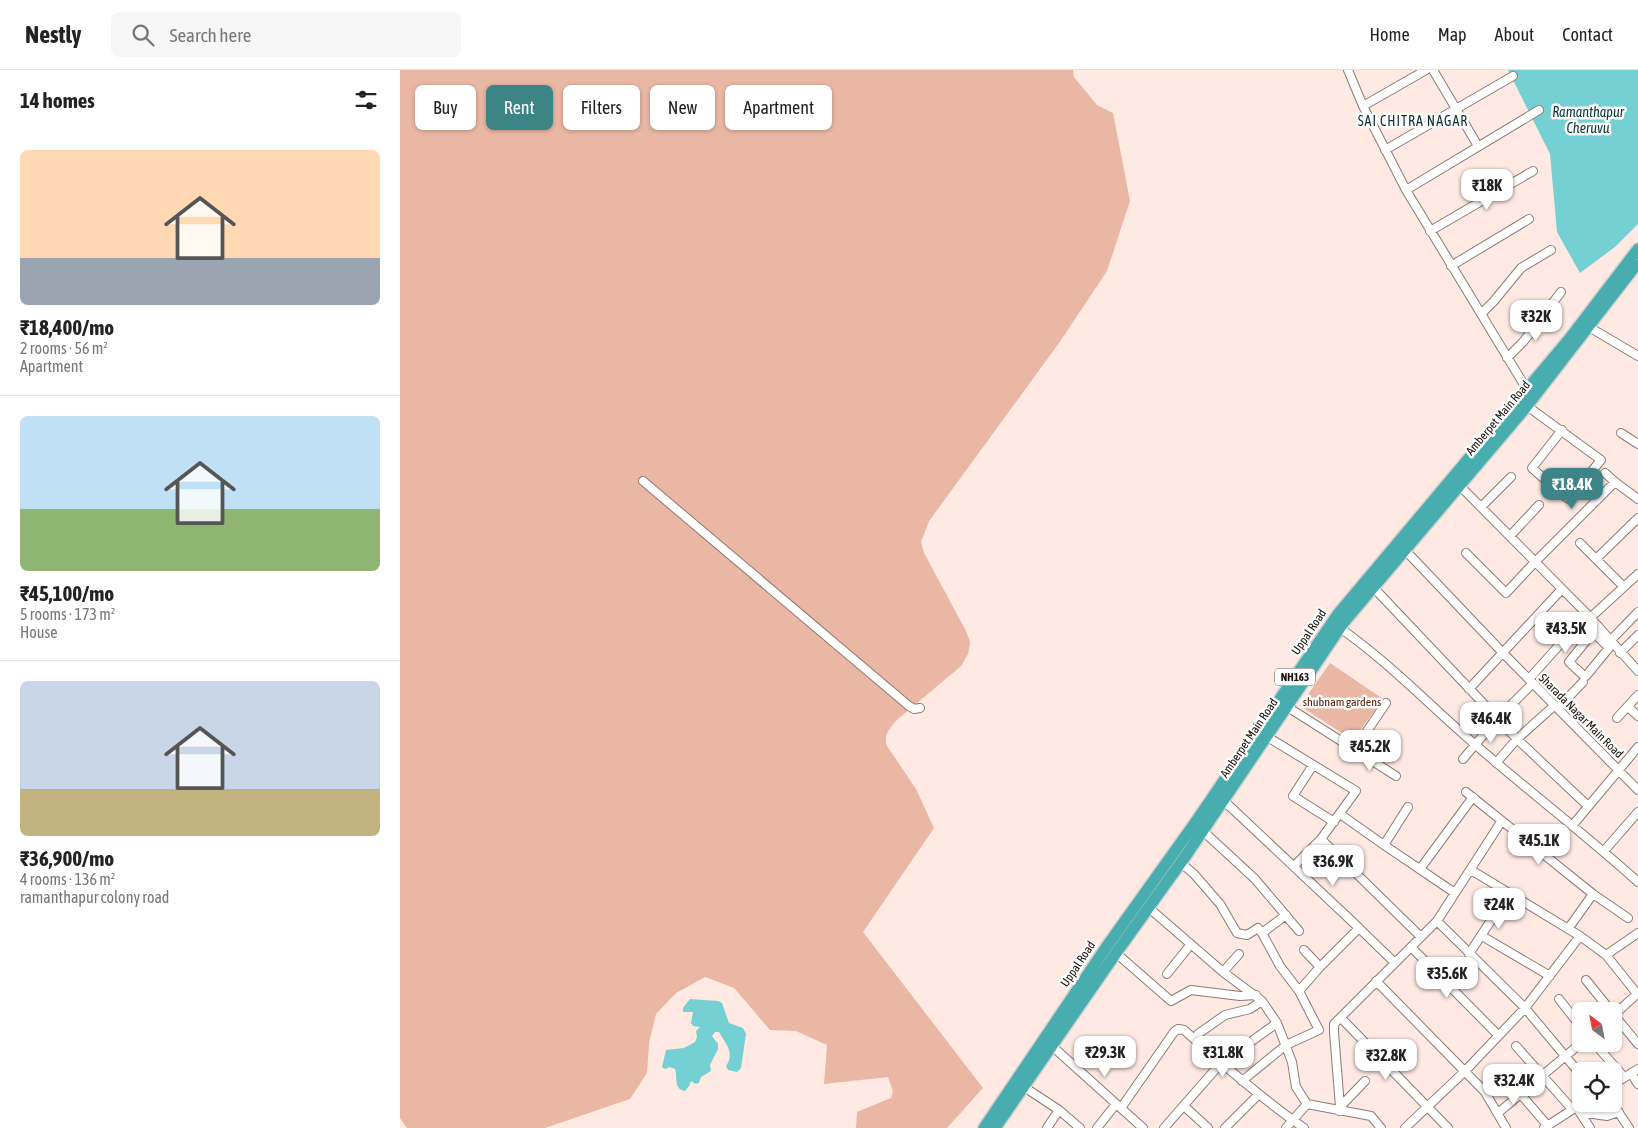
<!DOCTYPE html>
<html lang="en">
<head>
<meta charset="utf-8">
<style>
	body { margin:0; font-family:"Asap Condensed",sans-serif; background:#f6f6f6; color:#222; height:100vh; display:flex; flex-direction:column; font-size:19px; white-space:nowrap }
	* { box-sizing:border-box; margin:0 }
	p { font-size:16px; color:#767676 }
	.icon { flex:none; width:28px; height:28px; fill:none; stroke:currentColor; stroke-width:2; stroke-linecap:round; stroke-linejoin:round }
	.map { position:relative; flex:1; overflow:hidden }
	.drawer { display:flex; flex-direction:column; background:#fff; width:400px }
	.drawer>* { flex:none }
	.top-card { position:absolute; left:15px; top:15px; width:475px; height:45px; display:flex; gap:10px }
	.needle { width:32px; rotate:328deg }
	.tools { position:absolute; left:1172px; top:932px; display:grid; gap:10px }
	.tools a { display:grid; place-items:center; width:50px; height:50px; border-radius:8px; background:#fff; box-shadow:0 1px 4px #0004; font-size:25px }
	.price { position:absolute; translate:-50% -42px; padding:0 11px; border-radius:10px; background:#fff; color:#222; font-size:16px; line-height:32px; filter:drop-shadow(0 1px 2px #0008) }
	.price::after { content:''; position:absolute; left:50%; top:30px; width:15px; height:11px; margin-left:-8px; background:inherit; clip-path:polygon(0 0,100% 0,50% 100%) }
	.price.selected { background:#3c8486; color:#fff }
	ul { padding:0; list-style:none }
	li { display:grid; align-content:center; gap:10px; height:265px; padding:0 20px }
	li+li { border-top:1px solid #e0e0e0 }
	li span { display:grid; place-items:center; height:155px; border-radius:8px; color:#555 }
	li>.icon { margin-inline-start:auto }
	span .icon { width:90px; height:90px; fill:#fffc; stroke-width:1 }
	li b { font-size:21px }
	h2 { display:flex; justify-content:space-between; align-items:center; height:60px; padding:0 20px; font-size:21px }
	.chip { padding:0 18px; border-radius:8px; background:#fff; box-shadow:0 1px 4px #0004; font-size:18px; line-height:45px }
	.chip.selected { background:#3c8486; color:#fff }
	header { display:flex; align-items:center; gap:30px; box-sizing:border-box; height:70px; padding:0 25px; background:#fff; border-bottom:1px solid #e0e0e0 }
	header strong { font-size:24px }
	nav { display:flex; gap:28px; margin-inline-start:auto; font-size:18px }
	.search { width:350px; height:45px; background:#f6f6f6; display:flex; align-items:center; gap:12px; box-sizing:border-box; padding:0 18px; border-radius:8px; color:#767676; font-size:19px }
	main { display:flex; flex:1; min-height:0 }
	.map>svg:first-child { display:block }
	.green { fill:#e9b7a3 }
	.water { fill:#74d0d2 }
	.lines { fill:none; stroke-linecap:round; stroke-linejoin:round }
	.minor-casing { stroke:#8f7971; stroke-width:10 }
	.highway-casing { stroke:#d1cfcf; stroke-width:14 }
	.minor { stroke:#fff; stroke-width:8 }
	.highway { stroke:#48adaf; stroke-width:11 }
	.labels { text-anchor:middle; stroke-width:5; stroke-linejoin:round; paint-order:stroke }
	.shield { fill:#fcfcfc; stroke:#5c5755; stroke-width:1 }
	.shield-label { font-size:11px; font-weight:bold; fill:#18100d }
	.street-label { font-size:12px; fill:#18100d; stroke:#fcfcfc }
	.park-label { font-size:12px; fill:#531800; stroke:#fcfcfc }
	.water-label { font-size:14px; font-style:italic; fill:#053435; stroke:#fcfcfc }
	.neighbourhood-label { font-size:14px; letter-spacing:1px; fill:#103334; stroke:#fcfcfc }
</style>
</head>
<body>
<header>
<strong>Nestly</strong>
<div class="search"><svg class="icon" aria-label="search" viewBox="0 0 24 24"><circle cx="10" cy="10" r="6"/><path d="M15 15l6 6"/></svg>Search here</div>
<nav><a>Home</a><a>Map</a><a>About</a><a>Contact</a></nav>
</header>
<main>
<section class="drawer">
<h2>14 homes<svg class="icon" aria-label="filters" viewBox="0 0 24 24"><path d="M4 7h16M4 17h16"/><circle cx="9" cy="7" r="2"/><circle cx="15" cy="17" r="2"/></svg></h2>
<ul>
<li><span style="background:linear-gradient(#ffd9b3 70%,#9aa5b1 0)"><svg class="icon" aria-label="home" viewBox="0 0 24 24"><path d="M3 11l9-7 9 7M6 9v11h12V9"/></svg></span><div><b>₹18,400/mo</b><p>2 rooms · 56 m²</p><p>Apartment</p></div></li>
<li><span style="background:linear-gradient(#bfe0f5 60%,#8fb573 0)"><svg class="icon" aria-label="home" viewBox="0 0 24 24"><path d="M3 11l9-7 9 7M6 9v11h12V9"/></svg></span><div><b>₹45,100/mo</b><p>5 rooms · 173 m²</p><p>House</p></div></li>
<li><span style="background:linear-gradient(#c9d6e8 70%,#c2b280 0)"><svg class="icon" aria-label="home" viewBox="0 0 24 24"><path d="M3 11l9-7 9 7M6 9v11h12V9"/></svg></span><div><b>₹36,900/mo</b><p>4 rooms · 136 m²</p><p>ramanthapur colony road</p></div></li>
</ul>
</section>
<div class="map">
<svg width="1238" height="1058" viewBox="0 0 1238 1058">
	<rect width="100%" height="100%" fill="#feeae2"/>
	<!-- green -->
	<path class="green" d="M0 0H673L674 7 697 35 713 43 730 131 707 201 659 273 529 451 521 472 524 483 566 561 570 572 568 584 561 596 497 650C489 659 483 665 487 676L516 719 534 758 463 862 583 1018 547 1058H456L457 1042 491 1028 493 1021 488 1007 424 1014 427 975 396 961 370 960 334 918 305 907 276 923 256 944 249 973 247 1003 230 1029 145 1058H7L0 1048Z
		M930 593 983 629 953 670 900 636Z"/>
	<!-- water -->
	<path class="water" d="M1108 0H1238V154L1215 177 1180 203 1157 162 1150 84Z
		M290 929 318 931 322 933 329 953 343 958 346 964 341 998 337 1002 328 1000 326 996C335 983 326 974 319 962H315L312 966 318 974V979L310 995 311 1001 301 1007 299 1013 296 1014 291 1011 289 1016 285 1021C273 1019 278 1007 275 999L270 997 265 999 262 997 266 980 284 978 295 972 297 967 296 961 300 957 293 956 291 953 293 942H283V938Z"/>
	<g class="lines">
		<!-- minor casing -->
		<g class="minor-casing">
			<path id="minor" d="M948 0 963 36 1006 120 1129 323
				M1033 0 1078 76
				M963 36 1026 0
				M985 80 1113 6
				M1006 120 1139 40
				M1030 161 1133 101
				M1051 196 1129 149
				M1081 244 1094 231 1121 198 1151 180
				M1189 257 1238 286
				M1107 288 1123 272 1161 222
				M1127 336 1201 390 1169 429 1160 423 1132 398 1162 360
				M1221 363 1238 374
				M1205 403 1215 412
				M243 411 509 636 514 639 520 638
				M1059 415 1187 544 1238 601
				M1081 437 1111 407
				M1110 466 1139 435
				M1180 473 1224 517
				M1005 480 1103 583 1238 720
				M1066 483 1106 523 1135 492 1215 412 1238 429
				M1197 488 1238 448
				M973 517 1117 669 1188 736
				M1190 548 1238 504
				M937 556C988 591 1031 637 1078 677 1131 723 1186 765 1238 812
				M1193 562 1209 578 1186 606H1184L1169 592 1198 556
				M1210 571 1238 542
				M1220 583 1238 565
				M1129 609 1187 544
				M1069 619 1162 519
				M886 636 996 706
				M1228 637 1238 646
				M1158 638 1183 612
				M1217 648 1238 625
				M866 666 956 721 921 769 894 796
				M955 679 986 633
				M1063 689 1097 649 1133 613
				M1096 693 1117 669 1155 635
				M913 695 893 726 934 752
				M1066 722 1193 824 1228 848
				M822 729 959 858 920 897 899 921
				M940 744 984 775 1055 823
				M1172 756 1238 677
				M803 761 855 809 899 861
				M921 769 1021 867
				M984 775 1008 737
				M1204 781 1238 742
				M781 793 794 804 820 834 837 863 847 865 858 858 862 863
				M1020 799 1073 727
				M1071 800 1180 866 1206 885 1238 925
				M749 838 823 902 862 931 877 953 892 992 896 1017 907 1034 971 1046 981 1058
				M1037 851 1125 938 1181 1005
				M959 858 995 893
				M1168 859 1193 824
				M1082 866 1150 906
				M1011 877 1098 965
				M904 880 920 897
				M716 883 771 931 791 920 840 926 856 925
				M1069 884 1109 823
				M1206 885 1238 863
				M823 902 839 884
				M767 904 791 874
				M1186 910 1211 941
				M976 911 1085 1022 1106 1058
				M1159 929 1181 957
				M1214 945 1238 974
				M1214 945 1237 924
				M941 948 1048 1058
				M798 964 825 945 850 939 862 931
				M1195 974 1224 1007
				M652 976 743 1058
				M1116 976 1172 1039
				M1099 999 1148 1056
				M1231 1003 1238 1014
				M842 1011 886 975 919 960 899 921 880 896 862 863 886 845
				M1214 1014 1238 999
				M621 1015 659 1040 680 1058
				M1213 1034 1229 1058
				M784 1036 808 1058
				M940 1037 965 1011
				M721 1038 774 962 778 959 784 960C822 994 862 1029 904 1058
				M939 1041 940 1037 934 962V954L1037 851 1101 752
				M1179 1041 1190 1058
				M1180 1042 1207 1046 1219 1042
				M1098 1043 1181 973
				M647 1058 659 1040
				M697 1058 716 1034
				M764 1058 821 993 877 953
				M825 1058 859 1024
				M886 1058 907 1034
				M1005 1058 1065 1001 1125 938 1180 866
				M1144 1058 1181 1034"/>
		</g>
		<!-- highway casing -->
		<g class="highway-casing">
			<path id="highway" d="M584 1058 707 876 795 753 938 544 1170 268 1238 179
				M595 1058 716 883 787 784 944 552 1127 336 1236 195"/>
		</g>
		<!-- minor -->
		<use href="#minor" class="minor"/>
		<!-- highway -->
		<use href="#highway" class="highway"/>
	</g>
	<g class="labels">
		<!-- shield labels -->
		<rect class="shield" x="875" y="598.5" width="40" height="17" rx="4"/>
		<g class="shield-label">
			<text x="895" y="611">NH163</text>
		</g>
		<!-- street labels -->
		<g class="street-label">
			<text transform="translate(1098 348) rotate(-50)" y="4">Amberpet Main Road</text>
			<text transform="translate(909 562) rotate(-56)" y="4">Uppal Road</text>
			<text transform="translate(1181 646) rotate(45)" y="4">Sharada Nagar Main Road</text>
			<text transform="translate(849 668) rotate(-56)" y="4">Amberpet Main Road</text>
			<text transform="translate(678 894) rotate(-56)" y="4">Uppal Road</text>
		</g>
		<!-- park labels -->
		<g class="park-label">
			<text x="942" y="636">shubnam gardens</text>
		</g>
		<!-- water labels -->
		<g class="water-label">
			<text x="1188" y="47">Ramanthapur<tspan x="1188" dy="16">Cheruvu</tspan></text>
		</g>
		<!-- neighbourhood labels -->
		<g class="neighbourhood-label">
			<text x="1013" y="56">SAI CHITRA NAGAR</text>
		</g>
	</g>
</svg>
<div class="tools">
<a><svg class="needle" viewBox="-14 -14 28 28"><path d="M0-13l5 13h-10z" fill="#e53935"/><path d="M0 13l5-13h-10z" fill="#767676"/></svg></a>
<a><svg class="icon" aria-label="locate" viewBox="0 0 24 24"><circle cx="12" cy="12" r="6"/><path d="M12 2v4M12 18v4M2 12h4M18 12h4"/></svg></a>
</div>
<b class="price" style="left:1087px;top:141px">₹18K</b>
<b class="price" style="left:1136px;top:272px">₹32K</b>
<b class="price selected" style="left:1172px;top:440px">₹18.4K</b>
<b class="price" style="left:1166px;top:584px">₹43.5K</b>
<b class="price" style="left:1091px;top:674px">₹46.4K</b>
<b class="price" style="left:970px;top:702px">₹45.2K</b>
<b class="price" style="left:1139px;top:796px">₹45.1K</b>
<b class="price" style="left:933px;top:817px">₹36.9K</b>
<b class="price" style="left:1099px;top:860px">₹24K</b>
<b class="price" style="left:1047px;top:929px">₹35.6K</b>
<b class="price" style="left:705px;top:1008px">₹29.3K</b>
<b class="price" style="left:823px;top:1008px">₹31.8K</b>
<b class="price" style="left:986px;top:1011px">₹32.8K</b>
<b class="price" style="left:1114px;top:1036px">₹32.4K</b>
<div class="top-card">
<a class="chip">Buy</a>
<a class="chip selected">Rent</a>
<a class="chip">Filters</a>
<a class="chip">New</a>
<a class="chip">Apartment</a>
</div>
</div>
</main>
</body>
</html>
